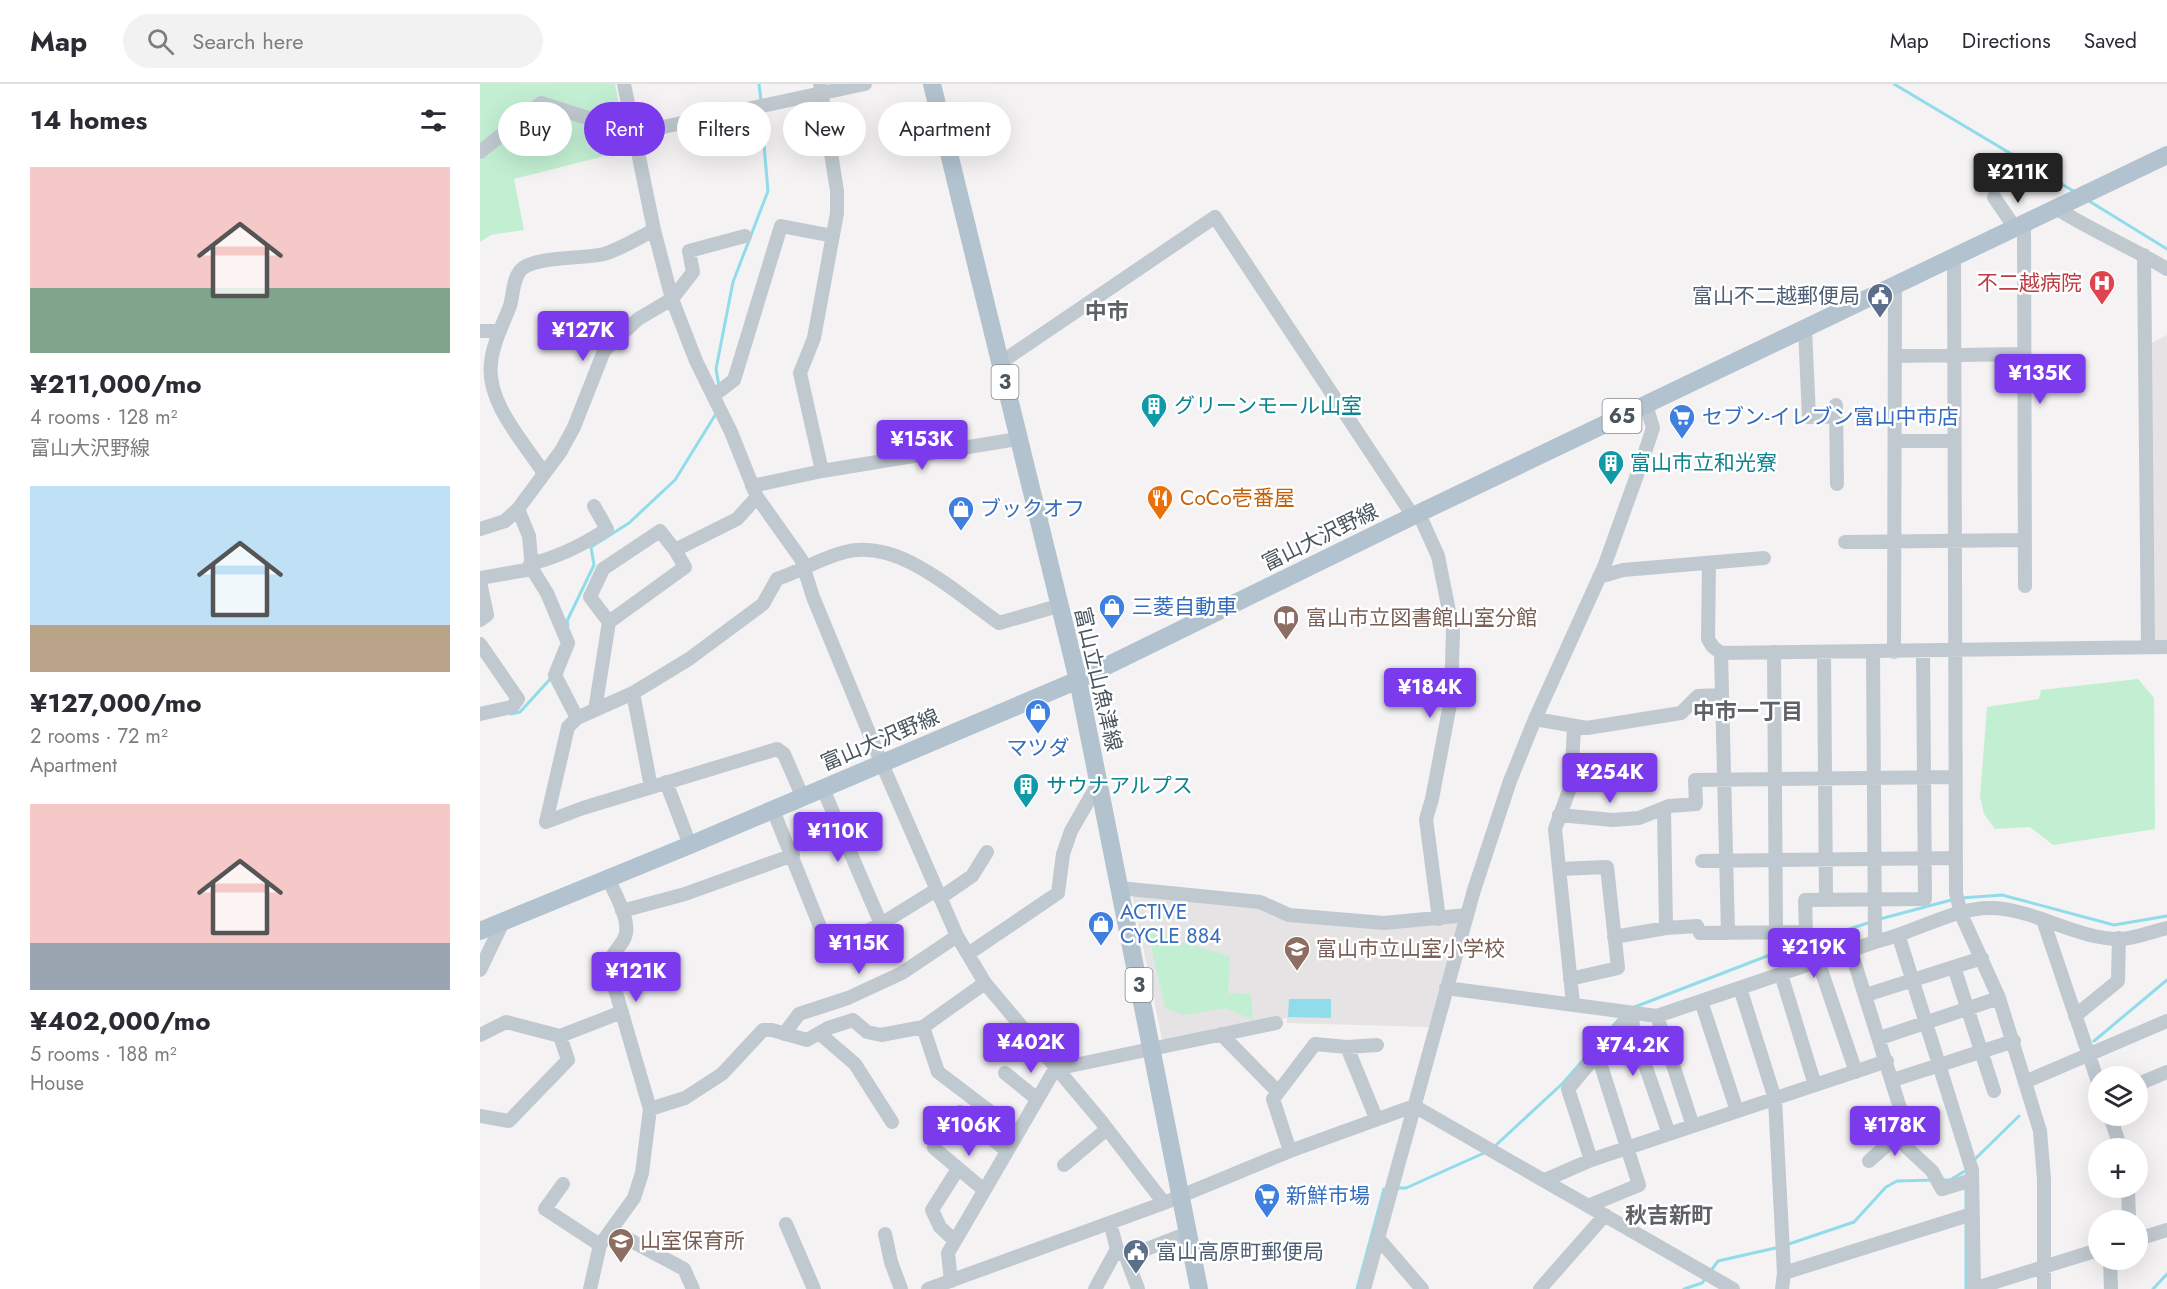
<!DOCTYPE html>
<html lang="en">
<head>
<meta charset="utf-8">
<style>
	body { margin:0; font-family:Jost,"Noto Sans JP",sans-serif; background:#f2f2f3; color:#2b2b33; height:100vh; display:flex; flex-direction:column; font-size:22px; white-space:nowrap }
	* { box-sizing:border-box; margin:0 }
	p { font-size:20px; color:#7c7c81 }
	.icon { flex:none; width:33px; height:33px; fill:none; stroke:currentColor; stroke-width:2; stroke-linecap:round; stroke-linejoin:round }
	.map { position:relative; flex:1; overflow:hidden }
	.side { display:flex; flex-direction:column; background:#fff; width:480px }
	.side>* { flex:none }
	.top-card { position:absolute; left:18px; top:18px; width:570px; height:54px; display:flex; gap:12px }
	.tools { position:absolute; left:1608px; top:982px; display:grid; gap:12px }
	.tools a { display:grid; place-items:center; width:60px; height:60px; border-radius:50%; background:#fff; box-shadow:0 6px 24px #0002; font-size:30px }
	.price { position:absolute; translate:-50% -51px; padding:0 14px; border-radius:6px; background:#7c3aed; color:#fff; font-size:20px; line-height:39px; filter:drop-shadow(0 2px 3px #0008) }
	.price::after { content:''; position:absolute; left:50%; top:36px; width:18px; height:14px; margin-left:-9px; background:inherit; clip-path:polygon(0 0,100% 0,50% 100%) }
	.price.current { background:#222; color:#fff }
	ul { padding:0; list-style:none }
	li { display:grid; align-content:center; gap:12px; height:318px; padding:0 30px }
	li span { display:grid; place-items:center; height:186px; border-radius:0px; color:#555 }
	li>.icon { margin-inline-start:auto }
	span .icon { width:108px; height:108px; fill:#fffc; stroke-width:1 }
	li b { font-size:26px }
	h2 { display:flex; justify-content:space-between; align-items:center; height:72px; padding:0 30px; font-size:26px }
	.chip { padding:0 21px; border-radius:27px; background:#fff; box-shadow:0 6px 24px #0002; font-size:21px; line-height:54px }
	.chip.current { background:#7c3aed; color:#fff }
	header { display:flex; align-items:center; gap:36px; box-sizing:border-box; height:84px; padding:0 30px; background:#fff; border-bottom:2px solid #e1e1e2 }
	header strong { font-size:28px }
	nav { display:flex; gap:33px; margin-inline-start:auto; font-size:21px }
	.search { width:420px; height:54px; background:#f2f2f3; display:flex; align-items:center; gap:15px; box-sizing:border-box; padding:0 21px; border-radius:33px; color:#7c7c81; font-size:22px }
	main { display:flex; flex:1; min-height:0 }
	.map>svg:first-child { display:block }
	.education { fill:#e5e3e4 }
	.green { fill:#c2efd2 }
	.water { fill:#91dcea }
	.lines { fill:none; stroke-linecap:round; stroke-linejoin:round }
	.stream { stroke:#91dcea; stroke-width:3 }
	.minor { stroke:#c0c9d0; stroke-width:14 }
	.major { stroke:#b2c2cf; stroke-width:18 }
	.labels { text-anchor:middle; stroke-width:5; stroke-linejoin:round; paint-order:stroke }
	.shield { fill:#fff; stroke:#80898f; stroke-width:1.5 }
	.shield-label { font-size:20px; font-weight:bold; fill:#4a565f }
	.health-label { font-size:21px; fill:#be3a42; stroke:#fff; text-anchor:end }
	.service-label { font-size:21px; fill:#4e5e75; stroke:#fff; text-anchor:end }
	.culture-label { font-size:21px; fill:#0d838f; stroke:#fff; text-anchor:start }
	.shop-label { font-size:21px; fill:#366cbe; stroke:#fff; text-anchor:start }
	.food-label { font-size:21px; fill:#c56008; stroke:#fff; text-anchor:start }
	.street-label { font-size:21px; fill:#4a565f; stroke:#fff }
	.education-label { font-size:21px; fill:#785e54; stroke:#fff; text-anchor:start }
	.neighbourhood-label { font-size:22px; font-weight:bold; fill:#5e6266; stroke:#fff }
</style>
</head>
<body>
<header>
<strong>Map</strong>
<div class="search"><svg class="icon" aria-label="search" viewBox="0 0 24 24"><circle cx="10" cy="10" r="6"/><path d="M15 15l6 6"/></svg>Search here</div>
<nav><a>Map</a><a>Directions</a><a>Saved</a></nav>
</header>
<main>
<section class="side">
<h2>14 homes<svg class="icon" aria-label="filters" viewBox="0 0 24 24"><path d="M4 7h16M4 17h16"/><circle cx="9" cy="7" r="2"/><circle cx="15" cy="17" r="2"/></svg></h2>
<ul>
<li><span style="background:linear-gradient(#f6c9c9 65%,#7fa58c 0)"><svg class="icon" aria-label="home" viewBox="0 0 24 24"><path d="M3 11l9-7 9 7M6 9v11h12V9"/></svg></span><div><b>¥211,000/mo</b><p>4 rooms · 128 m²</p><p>富山大沢野線</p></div></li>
<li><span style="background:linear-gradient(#bfe0f5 75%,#b9a48a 0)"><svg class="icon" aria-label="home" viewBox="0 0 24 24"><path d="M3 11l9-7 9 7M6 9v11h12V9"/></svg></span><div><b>¥127,000/mo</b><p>2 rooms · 72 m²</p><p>Apartment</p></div></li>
<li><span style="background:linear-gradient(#f6c9c9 75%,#9aa5b1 0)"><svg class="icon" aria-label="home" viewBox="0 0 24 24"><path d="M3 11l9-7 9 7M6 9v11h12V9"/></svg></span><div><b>¥402,000/mo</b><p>5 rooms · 188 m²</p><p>House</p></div></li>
</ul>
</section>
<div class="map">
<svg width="1687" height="1205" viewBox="0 0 1687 1205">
	<rect width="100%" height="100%" fill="#f4f2f2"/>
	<!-- education -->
	<path class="education" d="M1687 251V563H1668L1665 262Z
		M652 809 779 821 806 835 979 837 950 943 807 939V934L683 960Z"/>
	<!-- green -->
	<path class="green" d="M0 0H135L148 66 34 95 44 146 11 151 0 158Z
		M1658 595 1674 614 1675 745 1573 761 1550 743 1515 745 1504 730 1500 713 1507 623 1559 615 1561 606Z
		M668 848 750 872 748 909 771 910 773 936 746 924 703 931 685 924Z"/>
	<!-- water -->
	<path class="water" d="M809 915H851V934L808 933Z"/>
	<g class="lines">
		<!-- stream -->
		<path class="stream" d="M279 0 281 17
			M1414 0 1595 108
			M1609 117 1687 165
			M239 302 236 285 253 198 288 107 281 27
			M88 541 87 537 114 481 111 463 149 439 195 396 237 328
			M31 630 40 628 72 593
			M1481 814 1522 811 1634 841 1687 832
			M1400 835 1475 815
			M1152 924 1295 869 1391 838
			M1614 957 1687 896
			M1015 1062 1083 999 1140 934
			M1493 1077 1539 1032
			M1462 1096H1470L1485 1087
			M1486 1102V1128
			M916 1104H926L1004 1069
			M1486 1138V1205
			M1306 1161 1374 1138 1406 1103 1417 1097 1453 1096
			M1230 1188 1238 1177 1300 1163
			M877 1205 904 1105H907
			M1204 1205 1222 1199 1226 1194
			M1673 1205 1687 1190"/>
		<!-- minor -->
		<path class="minor" d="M144 0 174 146 192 215 216 277 251 348 277 413 321 475 333 513 399 673 477 852 505 899 621 1037 684 1119
			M340 0 357 107V129L334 254 320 289 342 387
			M0 68 61 19 155 49 385 0
			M1514 113 1535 144
			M1576 124C1612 147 1651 163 1687 185
			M1544 140 1545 502
			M1664 171 1668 563
			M1474 173 1476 809 1481 830 1519 914 1560 1047 1564 1095V1205
			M1325 245 1329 333 1356 332
			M0 247H20
			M1415 272 1544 270
			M520 279 735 133 933 432
			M233 312 254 296 301 142 353 152
			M1356 321 1357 400
			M1415 357H1474
			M63 388C43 357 6 318 11 279 13 259 23 240 30 222 33 212 33 191 43 184 60 172 103 175 124 170 141 165 158 154 174 146
			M272 402 342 387 538 355
			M38 425 49 452 52 485 67 509 88 559 75 591 97 634
			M939 430 958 472 973 547 971 615 952 715 946 735 959 835
			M0 445 25 437 38 425 81 367 94 343 124 267 158 235 192 215 213 188 209 167 265 152
			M1365 458 1545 456
			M1229 479 1228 555 1233 563 1241 569 1687 563
			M50 480C79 473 103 461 127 445L114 422
			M1119 493 1143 486 1284 474
			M0 494 52 485
			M0 498 7 531 0 536
			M129 538 205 483 195 466
			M0 560 38 615 32 623 0 630
			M1294 568 1296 850
			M1344 568 1346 814
			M1393 568 1395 858
			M1414 568 1415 201
			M1241 569 1248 849
			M153 609 171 703
			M115 626 129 538 110 513 123 485 180 447 195 466 257 435 277 413
			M1055 635 1107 644 1201 629 1218 612 1242 611
			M186 698 210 761
			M343 705 401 840
			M293 726 349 865 401 840 456 806
			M1079 731 1133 736 1159 734 1189 722 1216 720 1215 696 1475 693
			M66 738 88 643 97 634 153 609 209 575 283 520 297 495C321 487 341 474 365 468 420 454 477 510 519 539L578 522
			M66 738 103 724 297 665 304 670 323 714
			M1222 777 1476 774
			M1079 785 1127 783 1138 884 1090 895
			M639 804 780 818 809 831 904 839 987 831
			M460 814 492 792 507 768
			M142 827 205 810 313 771
			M1563 836 1618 998
			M1186 844 1217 842 1220 849 1326 848 1325 816 1445 815 1443 568
			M1134 853 1186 844 1184 726
			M1419 853 1492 1086 1494 1205
			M1371 867 1420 1024 1407 1045 1452 1087 1462 1105 1492 1096
			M488 870 578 809 583 770 591 747 619 698
			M1338 877 1376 988
			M1474 883 1514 1007
			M0 886 24 836
			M1301 890 1335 1001
			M966 904 1177 932 1395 858C1432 850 1476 822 1513 824 1557 826 1598 856 1642 855 1657 854 1673 847 1687 844
			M1260 904 1295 1015 1304 1189 1302 1205
			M1386 911 1502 874
			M1221 917 1257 1027
			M1093 920 1075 745 1091 701 1094 643
			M1152 929 1153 946 1189 1050
			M1177 932 1213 1042
			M1595 932 1638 897 1639 854
			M443 943 458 988 537 1048
			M339 949 375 980 412 1038
			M304 950 319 930 368 914 422 889 477 852
			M741 950 798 1008
			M0 951 26 938 80 952 142 928
			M1400 954 1519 914
			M867 963 896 1034
			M525 989 557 1015
			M1413 996 1534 957
			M1547 997 1687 937
			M1663 998 1687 988
			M170 1025 205 1014 242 990 283 946H292L327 956 348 944 373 936 387 948 401 951 443 943 505 899
			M480 1028 527 1067
			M0 1032 29 1037 88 976 80 952
			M1630 1032 1641 1065
			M454 1064 504 1106
			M810 1067 793 1015 835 960 867 963 897 961
			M1111 1076 1088 1005 1152 929
			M1389 1077 1416 1053
			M584 1081 627 1045
			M1065 1096 1111 1076 1407 977
			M83 1100 65 1125 120 1161
			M1648 1104 1649 1137
			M1108 1122 1159 1101 1117 969
			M306 1140 334 1205
			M131 1146 204 1185 213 1205
			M405 1150 411 1178 421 1205
			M898 1154 942 1205
			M1658 1155 1687 1146
			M475 1157 460 1143 452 1126 478 1085
			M640 1168 646 1173 658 1205
			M646 1173 708 1149
			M1630 1176 1631 1205
			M1304 1189 1492 1130
			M471 1197 468 1169 575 985 796 939
			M110 1205 120 1161 154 1114 162 1089 170 1025 128 881C131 871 137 866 143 857 154 840 135 811 128 794
			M448 1205 684 1119 810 1067 934 1022 1253 1205
			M615 1205 637 1165 630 1139
			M884 1205 994 806 1030 697 1055 635 1124 483 1161 380 1173 344 1166 321
			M1060 1205 1125 1131
			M1493 1205 1618 1166"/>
		<!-- major -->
		<path class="major" d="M452 0 598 596 719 1205
			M0 847 210 761 598 596 933 432 1687 71"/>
	</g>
	<!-- icons -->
	<defs>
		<g id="hospital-pin" transform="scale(1.35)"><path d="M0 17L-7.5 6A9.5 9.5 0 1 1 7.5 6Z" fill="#e0444e" stroke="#fff"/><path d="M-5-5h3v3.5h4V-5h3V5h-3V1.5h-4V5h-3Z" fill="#fff"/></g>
		<g id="civic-pin" transform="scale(1.35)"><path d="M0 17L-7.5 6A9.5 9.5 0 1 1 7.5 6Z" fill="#5c6f8a" stroke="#fff"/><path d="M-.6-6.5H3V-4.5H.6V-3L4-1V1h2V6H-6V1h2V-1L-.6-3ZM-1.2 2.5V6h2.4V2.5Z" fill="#fff"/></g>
		<g id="building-pin" transform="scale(1.35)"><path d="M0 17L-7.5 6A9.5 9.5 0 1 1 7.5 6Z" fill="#0f9aa8" stroke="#fff"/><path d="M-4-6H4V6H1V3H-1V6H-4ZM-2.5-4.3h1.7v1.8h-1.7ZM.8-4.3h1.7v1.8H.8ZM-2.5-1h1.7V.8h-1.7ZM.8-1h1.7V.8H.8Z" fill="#fff"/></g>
		<g id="supermarket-pin" transform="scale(1.35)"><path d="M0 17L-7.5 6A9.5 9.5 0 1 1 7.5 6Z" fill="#3f7fe0" stroke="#fff"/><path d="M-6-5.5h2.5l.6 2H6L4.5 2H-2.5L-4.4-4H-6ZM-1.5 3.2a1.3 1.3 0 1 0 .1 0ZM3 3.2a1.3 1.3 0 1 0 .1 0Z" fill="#fff"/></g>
		<g id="restaurant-pin" transform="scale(1.35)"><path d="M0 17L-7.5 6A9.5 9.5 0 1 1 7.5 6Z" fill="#e8710a" stroke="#fff"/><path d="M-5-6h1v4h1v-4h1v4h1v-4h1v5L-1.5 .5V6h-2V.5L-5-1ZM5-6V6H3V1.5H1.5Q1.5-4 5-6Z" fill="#fff"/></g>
		<g id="shop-pin" transform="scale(1.35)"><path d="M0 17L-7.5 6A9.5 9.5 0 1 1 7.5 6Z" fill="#3f7fe0" stroke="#fff"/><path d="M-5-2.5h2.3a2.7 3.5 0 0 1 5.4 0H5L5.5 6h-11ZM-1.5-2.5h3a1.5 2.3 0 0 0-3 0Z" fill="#fff"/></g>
		<g id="library-pin" transform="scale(1.35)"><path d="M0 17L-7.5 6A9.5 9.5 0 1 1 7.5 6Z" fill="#8d6e63" stroke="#fff"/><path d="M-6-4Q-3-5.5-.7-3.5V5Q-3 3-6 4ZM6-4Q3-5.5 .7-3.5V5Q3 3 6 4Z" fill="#fff"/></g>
		<g id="school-pin" transform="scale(1.35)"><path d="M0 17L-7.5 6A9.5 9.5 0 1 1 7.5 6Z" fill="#8d6e63" stroke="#fff"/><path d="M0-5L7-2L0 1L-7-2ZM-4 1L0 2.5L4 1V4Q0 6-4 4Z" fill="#fff"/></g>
	</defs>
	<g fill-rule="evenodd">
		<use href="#hospital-pin" x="1622" y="199"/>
		<use href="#civic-pin" x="1400" y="212"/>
		<use href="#building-pin" x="674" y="322"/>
		<use href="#supermarket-pin" x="1202" y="333"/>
		<use href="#building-pin" x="1131" y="379"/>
		<use href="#restaurant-pin" x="680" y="414"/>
		<use href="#shop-pin" x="481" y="425"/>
		<use href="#shop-pin" x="632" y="523"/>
		<use href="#library-pin" x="806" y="534"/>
		<use href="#shop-pin" x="558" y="628"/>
		<use href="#building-pin" x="546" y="702"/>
		<use href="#shop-pin" x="621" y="840"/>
		<use href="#school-pin" x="817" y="865"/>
		<use href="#supermarket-pin" x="787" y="1112"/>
		<use href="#school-pin" x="141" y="1157"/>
		<use href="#civic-pin" x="656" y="1168"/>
	</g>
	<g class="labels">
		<!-- shield labels -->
		<g class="shield">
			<rect x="511.5" y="281" width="27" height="34" rx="4.5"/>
			<rect x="1122.5" y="315" width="39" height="34" rx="4.5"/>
			<rect x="645.5" y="884" width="27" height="34" rx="4.5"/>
		</g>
		<g class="shield-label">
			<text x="525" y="305">3</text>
			<text x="1142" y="339">65</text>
			<text x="659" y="908">3</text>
		</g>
		<!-- health labels -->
		<g class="health-label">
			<text x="1602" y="206">不二越病院</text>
		</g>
		<!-- service labels -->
		<g class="service-label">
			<text x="1380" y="219">富山不二越郵便局</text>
			<text x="676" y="1175" text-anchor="start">富山高原町郵便局</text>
		</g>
		<!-- culture labels -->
		<g class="culture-label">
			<text x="694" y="329">グリーンモール山室</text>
			<text x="1150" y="386">富山市立和光寮</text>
			<text x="566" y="709">サウナアルプス</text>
		</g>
		<!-- shop labels -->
		<g class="shop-label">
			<text x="1222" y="340">セブン-イレブン富山中市店</text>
			<text x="500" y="432">ブックオフ</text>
			<text x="652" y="530">三菱自動車</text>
			<text x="558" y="671" text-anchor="middle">マツダ</text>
			<text x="640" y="835">ACTIVE<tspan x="640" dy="24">CYCLE 884</tspan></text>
			<text x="806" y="1119">新鮮市場</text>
		</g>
		<!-- food labels -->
		<g class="food-label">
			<text x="700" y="421">CoCo壱番屋</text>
		</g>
		<!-- street labels -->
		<g class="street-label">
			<text transform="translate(840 453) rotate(-26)" y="7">富山大沢野線</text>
			<text transform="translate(618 595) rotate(77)" y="7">富山立山魚津線</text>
			<text transform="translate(400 656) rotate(-23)" y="7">富山大沢野線</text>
		</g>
		<!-- education labels -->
		<g class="education-label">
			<text x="826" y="541">富山市立図書館山室分館</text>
			<text x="836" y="872">富山市立山室小学校</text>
			<text x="160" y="1164">山室保育所</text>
		</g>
		<!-- neighbourhood labels -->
		<g class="neighbourhood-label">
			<text x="627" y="235">中市</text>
			<text x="1268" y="635">中市一丁目</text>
			<text x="1189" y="1139">秋吉新町</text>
		</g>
	</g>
</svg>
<div class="tools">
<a><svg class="icon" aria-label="layers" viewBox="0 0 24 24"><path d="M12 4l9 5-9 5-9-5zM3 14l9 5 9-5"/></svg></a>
<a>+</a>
<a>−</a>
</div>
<b class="price current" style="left:1538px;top:120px">¥211K</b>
<b class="price" style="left:103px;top:278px">¥127K</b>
<b class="price" style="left:1560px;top:321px">¥135K</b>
<b class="price" style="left:442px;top:387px">¥153K</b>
<b class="price" style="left:950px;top:635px">¥184K</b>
<b class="price" style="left:1130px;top:720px">¥254K</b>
<b class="price" style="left:358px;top:779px">¥110K</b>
<b class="price" style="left:379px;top:891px">¥115K</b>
<b class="price" style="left:1334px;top:895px">¥219K</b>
<b class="price" style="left:156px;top:919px">¥121K</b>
<b class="price" style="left:551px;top:990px">¥402K</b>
<b class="price" style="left:1153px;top:993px">¥74.2K</b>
<b class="price" style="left:489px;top:1073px">¥106K</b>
<b class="price" style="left:1415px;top:1073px">¥178K</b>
<div class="top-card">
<a class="chip">Buy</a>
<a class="chip current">Rent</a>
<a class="chip">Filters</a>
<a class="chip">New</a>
<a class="chip">Apartment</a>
</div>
</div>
</main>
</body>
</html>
